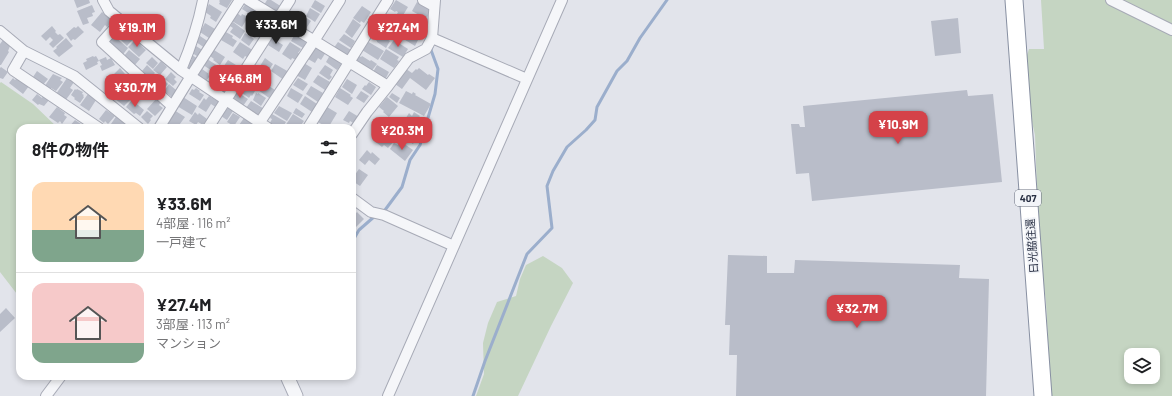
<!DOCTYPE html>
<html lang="ja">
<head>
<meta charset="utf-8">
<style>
	body { margin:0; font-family:Barlow,"Noto Sans JP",sans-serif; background:#f6f6f6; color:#202124; height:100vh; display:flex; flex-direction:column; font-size:15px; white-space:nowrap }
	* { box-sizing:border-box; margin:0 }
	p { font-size:13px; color:#757577 }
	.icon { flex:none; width:22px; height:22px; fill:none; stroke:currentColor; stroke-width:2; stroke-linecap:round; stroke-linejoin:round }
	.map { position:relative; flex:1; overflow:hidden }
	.details { position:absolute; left:16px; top:124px; width:340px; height:256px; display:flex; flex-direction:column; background:#fff; border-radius:12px; box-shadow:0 2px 6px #0003 }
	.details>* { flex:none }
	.fabs { position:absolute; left:1124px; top:348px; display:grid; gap:8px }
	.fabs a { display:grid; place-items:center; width:36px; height:36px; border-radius:8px; background:#fff; box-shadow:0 2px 6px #0003; font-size:20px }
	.price { position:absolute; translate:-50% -34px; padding:0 9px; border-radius:8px; background:#d44249; color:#fff; font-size:13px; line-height:26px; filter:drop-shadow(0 1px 2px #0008) }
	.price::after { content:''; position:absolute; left:50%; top:24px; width:12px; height:9px; margin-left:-6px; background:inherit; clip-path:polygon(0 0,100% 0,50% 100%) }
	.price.current { background:#222; color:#fff }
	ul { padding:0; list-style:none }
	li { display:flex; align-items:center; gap:12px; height:100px; padding:0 16px }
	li+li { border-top:1px solid #e0e0e0 }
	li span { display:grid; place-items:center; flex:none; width:112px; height:80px; border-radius:12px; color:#555 }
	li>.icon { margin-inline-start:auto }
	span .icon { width:48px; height:48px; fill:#fffc; stroke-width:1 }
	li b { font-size:17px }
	h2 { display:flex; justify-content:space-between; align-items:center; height:48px; padding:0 16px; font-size:17px }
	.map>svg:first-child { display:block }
	.green { fill:#c5d5c2; fill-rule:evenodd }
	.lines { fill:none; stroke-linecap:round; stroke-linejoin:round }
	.stream { stroke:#9baecc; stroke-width:3 }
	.building { fill:#b9bdc9 }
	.minor-casing { stroke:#a7aab6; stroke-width:12 }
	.tertiary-casing { stroke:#a7aab6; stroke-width:15 }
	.trunk-casing { stroke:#8890a2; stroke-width:19 }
	.minor { stroke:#f5f6f9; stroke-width:10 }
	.tertiary { stroke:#f5f6f9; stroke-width:13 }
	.trunk { stroke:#fff; stroke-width:17 }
	.labels { text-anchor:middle; stroke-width:3.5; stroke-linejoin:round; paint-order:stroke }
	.shield { fill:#f2f4f8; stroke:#656b7a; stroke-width:1 }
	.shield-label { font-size:10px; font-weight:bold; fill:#293044 }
	.street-label { font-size:11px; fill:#293044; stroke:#f2f4f8 }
</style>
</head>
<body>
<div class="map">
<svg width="1172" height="396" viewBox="0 0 1172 396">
	<rect width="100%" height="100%" fill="#e2e4eb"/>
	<!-- green -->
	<path class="green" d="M1041 0H1172V396H1051L1046 302 1039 245 1035 135 1030 113 1024 64 1029 49H1044ZM1131 355H1153V377H1131Z
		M1 82 33 104 58 128H20V298L0 272V83Z
		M543 256 562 268 573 283 551 326 518 396H476L484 374 483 343 488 323 497 302 516 296 520 279 526 265Z"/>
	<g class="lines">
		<!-- stream -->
		<path class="stream" d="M385 210 402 187 410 160 420 145 435 94 438 69 431 50 432 47
			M352 242 359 230 375 216
			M473 396 485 361 527 254 552 228 547 186 553 171 567 147 586 130 595 120 597 107 617 71 627 61 640 38 667 0"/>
	</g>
	<!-- building -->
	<path class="building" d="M74 0H89L90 3 77 8Z
		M220 0H232L227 8 219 4 220 2 219 1Z
		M267 0H271L282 7 278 13 264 5Z
		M315 0 325 6 321 13 311 7Z
		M396 0 408 7 402 17 397 14 398 12 396 11 395 12 390 9Z
		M417 2 431 10 426 19 412 11Z
		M246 3 257 10 253 16 242 9Z
		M209 4 222 12 216 22 210 18 211 16 205 12Z
		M92 5 95 12 92 13 93 16 87 18 89 23 83 25 77 11Z
		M362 6 371 12 364 23 361 21 360 23 353 18Z
		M310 8 320 14 315 22 306 16Z
		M102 12 113 21 107 27 105 25 100 32 91 25Z
		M291 12 302 18 297 26 287 19Z
		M237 13 241 16 242 14 248 17 242 27 232 21Z
		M305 17 311 21 305 30 299 26Z
		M958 18 961 53 935 56 931 21Z
		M353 19 361 25 352 38 345 32Z
		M408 19 410 21 412 19 427 29 423 36 420 34 419 35 405 26 407 24 405 23Z
		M380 21 398 31 392 40 383 35 384 33 376 28Z
		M233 22 245 31 240 39 230 32 233 28 230 26Z
		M253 22 258 26 260 23 263 26 255 38 247 32Z
		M205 23 215 29 209 38 200 32Z
		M52 26 56 31 55 32 58 35 60 34 64 38 53 48 49 44 53 40 50 37 46 41 41 36Z
		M78 26 84 32 75 40 73 39 71 41 66 34 74 27 76 28Z
		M123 29 133 39 127 46 120 39 121 38 116 33 118 30 120 32Z
		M400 30 418 40 415 46 397 35Z
		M224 31 233 36 232 38 237 41 233 47 221 40 223 36 222 35Z
		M375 32 390 41 386 48 377 42V41L372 37Z
		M245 33 254 39 249 46 241 40Z
		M295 34 306 42 303 48 291 41Z
		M344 34 355 41 351 48 339 40Z
		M114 36 128 48 121 57 105 42Z
		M200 36 209 42 205 48 196 42Z
		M66 38 73 46 59 57 53 51 57 48 56 47Z
		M272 38 283 45 279 52 268 45Z
		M3 40 10 46 8 51 9 52 1 65H0V44Z
		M135 40 146 50 139 57 128 47Z
		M394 40 408 49 403 57 388 48Z
		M367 41 384 51 378 60 362 50Z
		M240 42 254 51 249 58 245 56 243 59 233 52Z
		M290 42 301 49 298 53 300 54 296 60 292 58 291 60 282 54Z
		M338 42 351 50 346 57 333 49Z
		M196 46 204 51 200 57 198 55 197 56 192 53Z
		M316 46 326 52 321 60 318 58 315 63 308 59Z
		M386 49 399 57 397 60 399 61 394 68 380 59Z
		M129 50 140 59 134 66 124 56Z
		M214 50 225 57 220 65 213 60 214 59 210 56Z
		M192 55 198 59 191 70 187 68 189 66 187 65 192 59 190 58Z
		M330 55 342 63 337 70 326 62Z
		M93 56 94 57 96 56 99 61 97 62 98 64 86 70 83 63 87 61 86 59Z
		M359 56 361 57 362 56 370 61 371 60 377 64 370 73 355 61Z
		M106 57 107 60 111 58 115 65 102 71 100 66 102 65 99 60Z
		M152 57 158 63 153 69 146 63Z
		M265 58 273 64 268 71 260 66Z
		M207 59 218 66 214 72 203 65Z
		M228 60 236 65 234 68 236 70 229 79 219 73Z
		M161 61 167 67 160 75 153 70Z
		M304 63 312 68 305 80 296 75Z
		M275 64 289 72 284 80 271 71Z
		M147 65 155 73 150 78 142 71Z
		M325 65 333 70 330 75 332 77 329 80 319 73Z
		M377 65 389 72 385 80 373 72Z
		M257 66 269 73 263 80 258 77 259 76 253 72Z
		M1 67 8 72 3 79 0 78V68Z
		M120 68 125 74 123 76 124 78 119 83 117 81 115 83 110 78Z
		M419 68 428 75 429 74 435 78 426 90 410 78 402 89 395 84 406 69 412 73 416 69 417 70Z
		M202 69 209 74 208 75 210 76 206 81 198 76Z
		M37 71 48 79 42 86 35 81 36 79 33 77Z
		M171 72 176 77 174 79 177 82 173 86 165 79Z
		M53 74 62 78 60 80 63 82 56 91 51 88 49 91 44 87Z
		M157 74 168 84 162 90 156 84 154 86 150 82Z
		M253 75 263 81 257 90 248 84 249 83 248 82Z
		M318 75 330 82 325 90 313 82Z
		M13 78 15 80 17 78 29 86 23 94 9 83Z
		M67 78 74 82 70 88 73 90 65 101 56 94Z
		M216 78 228 85 224 92 212 84Z
		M298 78 308 84 303 91 293 85Z
		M347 79 357 85 352 94 342 87Z
		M134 81 140 86 141 84 150 92 145 98 138 92 132 98 124 92Z
		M242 82 246 84 244 86 246 87 248 86 255 91 252 96 251 95 249 98 238 90Z
		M263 82 278 92 272 100 258 90Z
		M369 82 376 87 371 95 362 89 365 85 366 86Z
		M169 84 176 90 172 97 164 91Z
		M311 86 323 93 318 102 306 94Z
		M117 87 131 99 124 106 114 98 116 96 113 93Z
		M196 88 200 91 199 92 204 95 200 101 189 94 192 89 194 90Z
		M291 88 303 95 298 103 287 96Z
		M340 88 351 95 350 96 353 98 348 105 335 97Z
		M75 89 76 90 77 89 83 92 82 94 84 95 83 96 84 97 80 103 74 99 75 98 71 95Z
		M967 90 968 96 993 94 1002 182 812 201 809 173 796 174 791 124H799L800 127H805L803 106Z
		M361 91 369 96 364 103 356 98Z
		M406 91 412 94 413 92 416 94 415 95 431 104 424 116 399 103Z
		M237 92 248 99 243 106 234 100 235 99 233 98Z
		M256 93 258 94V93L266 98 261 106 253 100Z
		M392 93 400 98 397 103 389 97Z
		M37 94 42 98 43 96 49 100 44 106 39 104 38 105 32 100Z
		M88 94 96 100 89 111 80 105Z
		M209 96 221 103 217 108 211 104 206 112 198 107 204 98 206 100Z
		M305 96 317 104 312 112 300 104Z
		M183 97 197 106 192 115 177 106Z
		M387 97 398 106 389 117 383 112 384 111 379 107Z
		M157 98 161 102 159 105 163 108 155 116 147 109Z
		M132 100 144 110 140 116 136 113 134 114 126 107Z
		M251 101 266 110 259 117 246 108Z
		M279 106 292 113 287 121 274 113Z
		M57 107 65 113 64 115 67 117 62 124 60 121 58 123 49 117Z
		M327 107 337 113 328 128 318 122Z
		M228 108 233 111 227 120 221 116Z
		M296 108 305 114 302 118 293 113Z
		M106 110 115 116 108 124 105 121 104 123 99 119Z
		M174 110 185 117 177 128H173L168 124 171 119 169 117Z
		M147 111 153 116 150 119 151 120 148 124 141 117Z
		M349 111 359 117 355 124 350 121 349 123 343 120Z
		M195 112 198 115 199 113 207 119 203 125 198 122 196 125 189 121Z
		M414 112 420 116 417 120 419 121 415 128 404 121 409 113 412 116Z
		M233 113 240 117 234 126 227 122Z
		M272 114 286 122 282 128H279L270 123 272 119 270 118Z
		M293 114 304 121 299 128H288L285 126Z
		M117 115 123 119 122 121 126 123 122 128H110L109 127Z
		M244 118 252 123 251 125 254 127 253 128H244L239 125Z
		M75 120 81 124 78 128H68Z
		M408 126 420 133 413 144 402 137Z
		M380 129 384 132 383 133 393 142 388 148 384 145 382 147 372 139Z
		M394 143 398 145 399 143 402 145 403 143 413 150 405 161 390 149Z
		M367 150 371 154 372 152 380 159 375 165 369 160 365 165 359 160Z
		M359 169 368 175 360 186 354 182 353 184 352 183V179Z
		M357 212 364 219 355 228 352 226V218Z
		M728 255 767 256V273H794L795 260 960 265 959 278 989 279 986 396H736L737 355H729L730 325H725Z
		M6 308 15 318 0 332V314Z"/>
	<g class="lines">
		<!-- minor casing -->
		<g class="minor-casing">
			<path id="minor" d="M103 0 109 11 181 70 268 128
				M248 0 388 86
				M423 0 434 6
				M1111 0 1172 30
				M121 21 102 42 172 106
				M0 31 24 51 74 76 139 128
				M432 38 527 79
				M24 51 13 70 99 128
				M181 70C191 46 198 26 203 0
				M159 128 191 76 240 0
				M208 128 290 0
				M256 128 314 41 340 0
				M308 128 388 0
				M352 134 367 112 388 86 409 58 426 49 432 38 435 0
				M352 198 371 212 384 215 454 246
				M46 396 61 376
				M388 396 562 0"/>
		</g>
		<!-- tertiary casing -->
		<g class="tertiary-casing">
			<path id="tertiary" d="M287 376 296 396"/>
		</g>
		<!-- trunk casing -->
		<g class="trunk-casing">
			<path id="trunk" d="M1014 0 1043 396"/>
		</g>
		<!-- minor -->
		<use href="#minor" class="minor"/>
		<!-- tertiary -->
		<use href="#tertiary" class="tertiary"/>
		<!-- trunk -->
		<use href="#trunk" class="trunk"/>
	</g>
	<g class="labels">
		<!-- shield labels -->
		<rect class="shield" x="1015" y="190" width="26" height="16" rx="3"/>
		<g class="shield-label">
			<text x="1028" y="202">407</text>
		</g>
		<!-- street labels -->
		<g class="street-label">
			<text transform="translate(1032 246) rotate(-94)" y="4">日光脇往還</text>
		</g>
	</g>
</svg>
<div class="fabs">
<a><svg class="icon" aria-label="layers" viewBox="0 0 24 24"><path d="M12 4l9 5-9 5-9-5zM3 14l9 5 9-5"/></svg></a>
</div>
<b class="price current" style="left:276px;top:45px">¥33.6M</b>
<b class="price" style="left:137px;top:48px">¥19.1M</b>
<b class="price" style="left:398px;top:48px">¥27.4M</b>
<b class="price" style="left:240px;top:99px">¥46.8M</b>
<b class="price" style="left:135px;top:108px">¥30.7M</b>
<b class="price" style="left:898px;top:145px">¥10.9M</b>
<b class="price" style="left:402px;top:151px">¥20.3M</b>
<b class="price" style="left:857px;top:329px">¥32.7M</b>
<section class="details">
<h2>8件の物件<svg class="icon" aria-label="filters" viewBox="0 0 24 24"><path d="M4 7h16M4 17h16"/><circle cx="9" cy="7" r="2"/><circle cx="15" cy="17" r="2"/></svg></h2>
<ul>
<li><span style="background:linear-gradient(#ffd9b3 60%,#7fa58c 0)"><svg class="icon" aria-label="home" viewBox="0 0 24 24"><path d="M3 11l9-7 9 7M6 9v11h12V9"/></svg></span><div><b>¥33.6M</b><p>4部屋 · 116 m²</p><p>一戸建て</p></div></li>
<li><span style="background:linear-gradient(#f6c9c9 75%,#7fa58c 0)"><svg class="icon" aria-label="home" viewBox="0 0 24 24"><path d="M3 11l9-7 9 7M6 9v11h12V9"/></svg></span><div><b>¥27.4M</b><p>3部屋 · 113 m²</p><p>マンション</p></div></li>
</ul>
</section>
</div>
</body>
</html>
